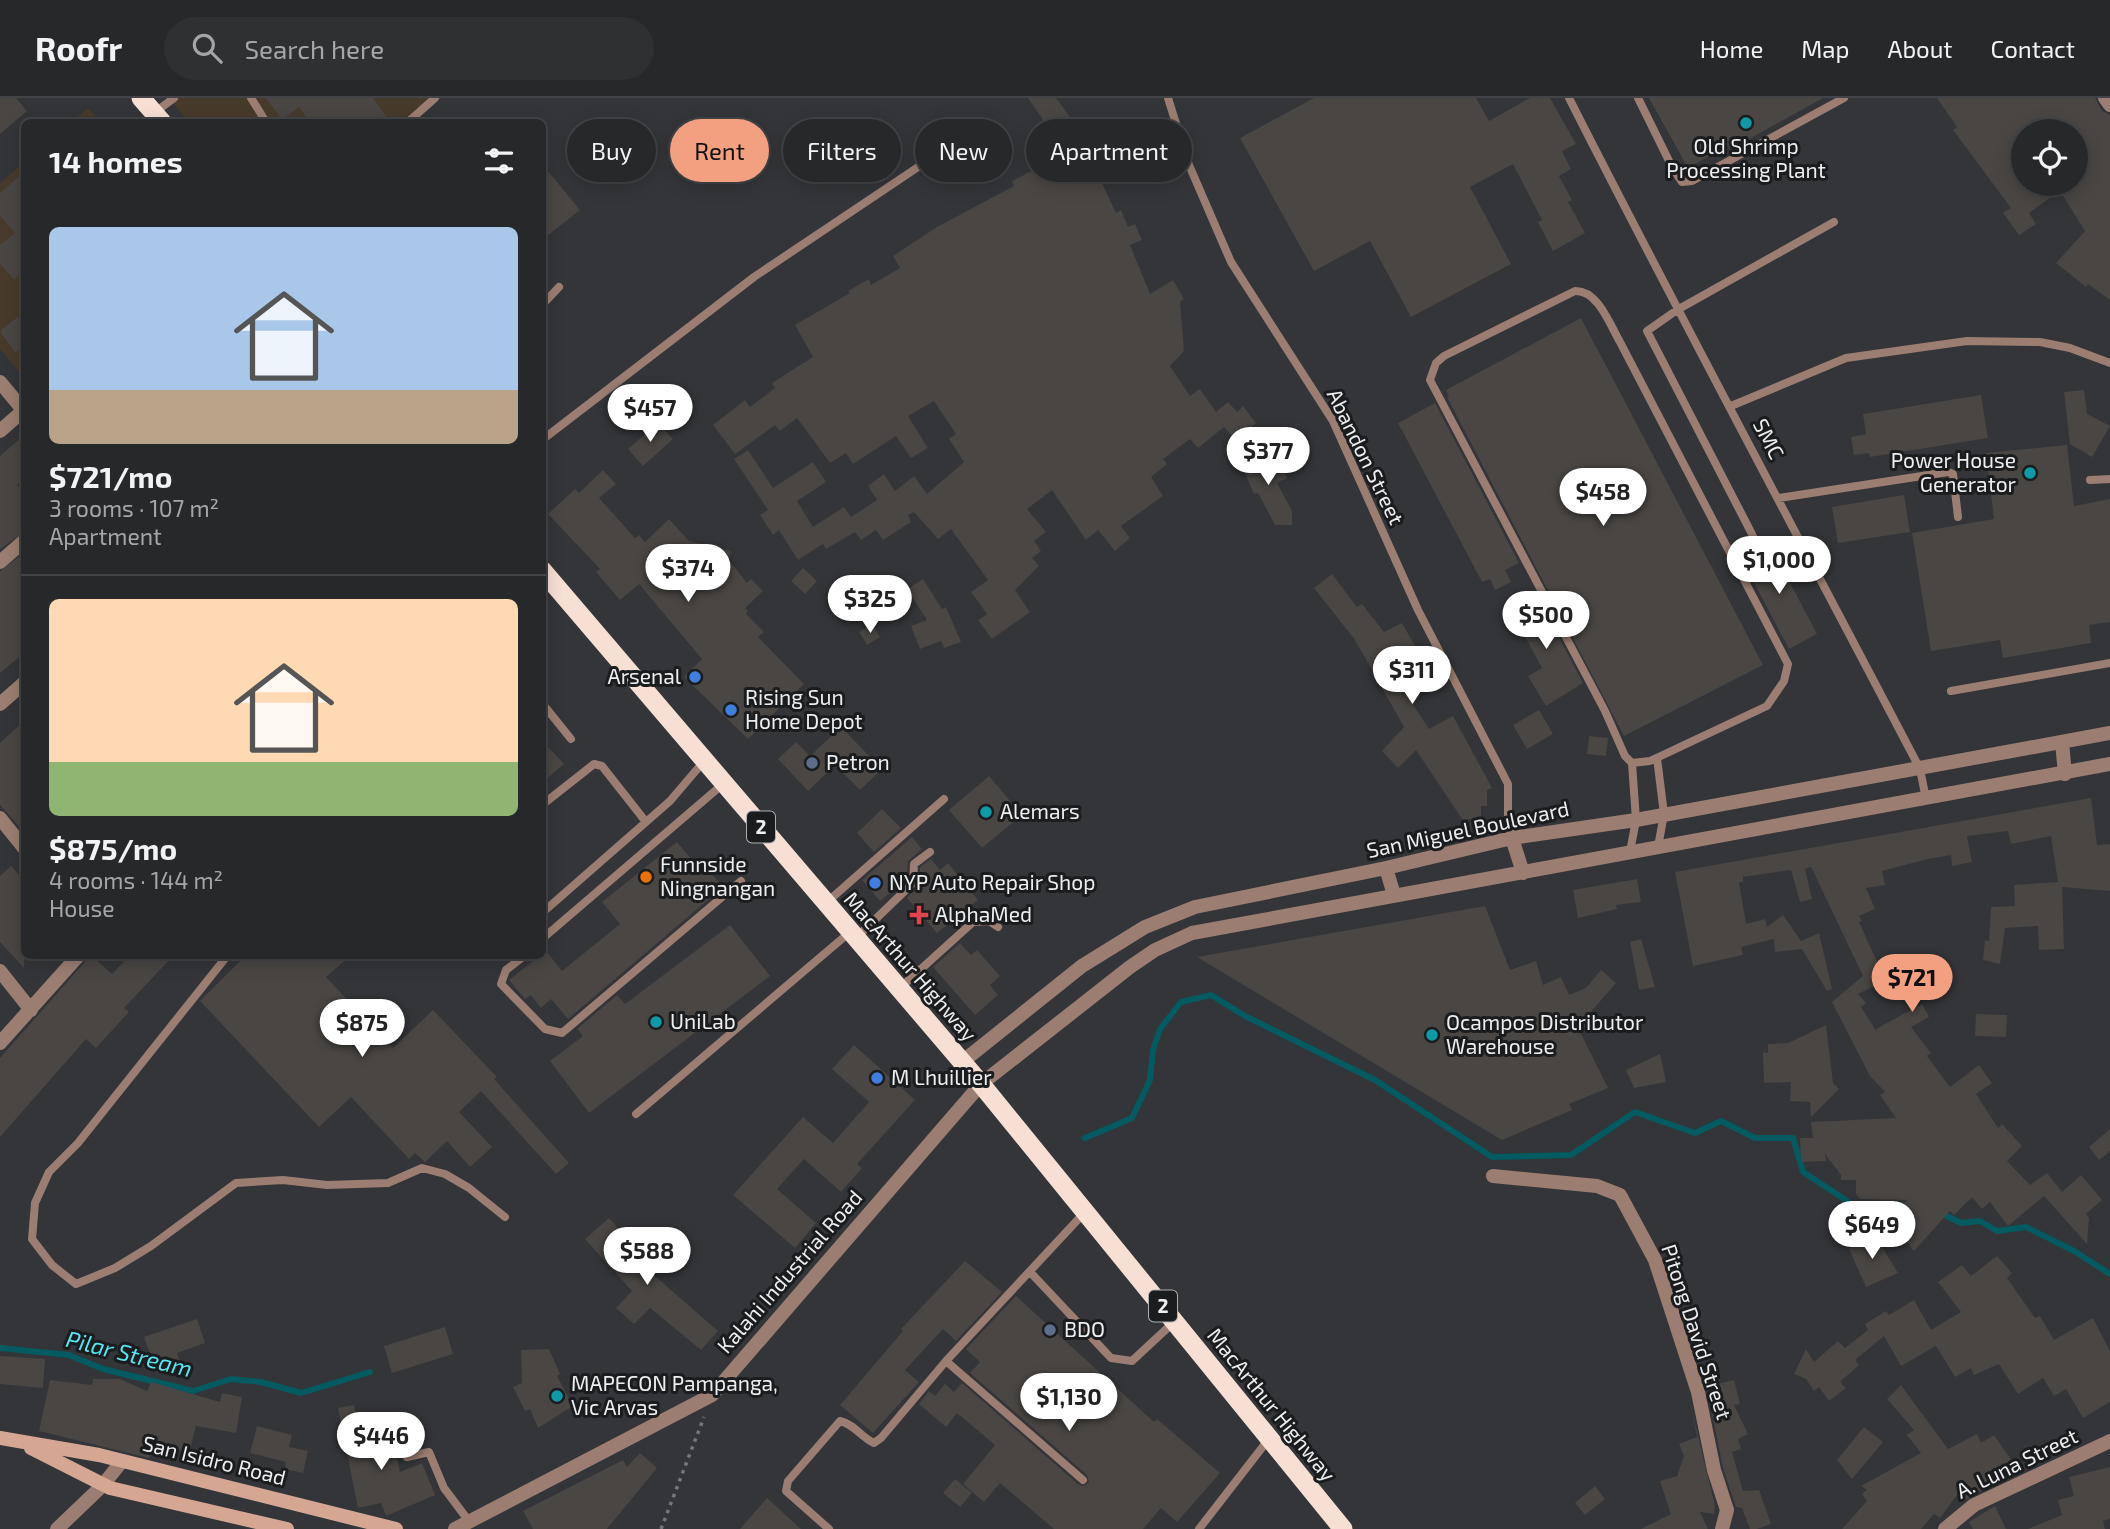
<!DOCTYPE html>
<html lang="en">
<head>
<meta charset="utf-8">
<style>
	body { margin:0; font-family:"Exo 2",sans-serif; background:#2e3032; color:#f1f3f6; height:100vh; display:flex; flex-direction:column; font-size:26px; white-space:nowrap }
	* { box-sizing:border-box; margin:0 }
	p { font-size:23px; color:#a4a6a8 }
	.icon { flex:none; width:38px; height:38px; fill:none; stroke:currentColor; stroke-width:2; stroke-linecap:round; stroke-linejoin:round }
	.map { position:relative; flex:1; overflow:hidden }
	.sheet { position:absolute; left:21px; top:21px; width:525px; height:840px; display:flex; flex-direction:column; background:#26282a; border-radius:10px; box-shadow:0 4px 18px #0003,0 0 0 2px #424447 }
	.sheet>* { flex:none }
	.guide { position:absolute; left:567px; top:21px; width:665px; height:63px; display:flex; gap:14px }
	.controls { position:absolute; left:2011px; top:21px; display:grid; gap:14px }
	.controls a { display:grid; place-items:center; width:77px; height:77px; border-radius:50%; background:#26282a; box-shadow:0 4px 18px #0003,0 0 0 2px #424447; font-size:35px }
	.price { position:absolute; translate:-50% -60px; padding:0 16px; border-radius:24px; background:#fff; color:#222; font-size:23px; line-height:46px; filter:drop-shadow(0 2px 4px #0008) }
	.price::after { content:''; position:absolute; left:50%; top:42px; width:21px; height:16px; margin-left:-10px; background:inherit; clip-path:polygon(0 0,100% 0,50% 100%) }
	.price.current { background:#f2a080; color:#111 }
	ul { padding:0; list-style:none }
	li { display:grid; align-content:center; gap:14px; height:371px; padding:0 28px }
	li+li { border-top:2px solid #424447 }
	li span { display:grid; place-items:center; height:217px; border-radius:10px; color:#555 }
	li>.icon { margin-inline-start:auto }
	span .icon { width:126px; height:126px; fill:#fffc; stroke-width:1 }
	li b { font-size:30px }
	h2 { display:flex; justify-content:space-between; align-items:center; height:84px; padding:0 28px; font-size:30px }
	.chip { padding:0 24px; border-radius:32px; background:#26282a; box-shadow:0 4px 18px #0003,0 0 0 2px #424447; font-size:24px; line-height:63px }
	.chip.current { background:#f2a080; color:#111 }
	header { display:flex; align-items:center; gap:42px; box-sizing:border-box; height:98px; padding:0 35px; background:#26282a; border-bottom:2px solid #424447 }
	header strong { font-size:33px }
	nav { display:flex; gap:38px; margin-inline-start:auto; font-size:24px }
	.search { width:490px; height:63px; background:#2e3032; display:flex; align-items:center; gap:18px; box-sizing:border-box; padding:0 24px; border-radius:38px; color:#a4a6a8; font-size:26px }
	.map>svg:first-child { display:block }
	.education { fill:#463a2b }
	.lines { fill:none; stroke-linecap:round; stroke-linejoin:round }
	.stream { stroke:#015b61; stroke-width:6 }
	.building { fill:#494643; fill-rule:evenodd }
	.path { stroke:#747678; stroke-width:3.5; stroke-dasharray:3.5 5; stroke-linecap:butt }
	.service { stroke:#9b7e71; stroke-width:8 }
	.minor { stroke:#9b7e71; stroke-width:14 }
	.tertiary { stroke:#9b7e71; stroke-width:14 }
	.secondary { stroke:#d5a792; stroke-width:14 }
	.trunk { stroke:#f7dfd4; stroke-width:19 }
	.culture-dot { fill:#0f9aa8; stroke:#1b1c1e; stroke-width:2.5 }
	.shop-dot { fill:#3f7fe0; stroke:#1b1c1e; stroke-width:2.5 }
	.service-dot { fill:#5c6f8a; stroke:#1b1c1e; stroke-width:2.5 }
	.food-dot { fill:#e8710a; stroke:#1b1c1e; stroke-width:2.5 }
	.health-dot { fill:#e0444e; stroke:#1b1c1e; stroke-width:2.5 }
	.labels { text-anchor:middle; stroke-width:6; stroke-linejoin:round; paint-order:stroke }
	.shield { fill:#1b1c1e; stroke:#aeafb1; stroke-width:2 }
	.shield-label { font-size:19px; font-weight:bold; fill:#edeef0 }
	.poi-label { font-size:21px; fill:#edeef0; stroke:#1b1c1e; text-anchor:start }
	.street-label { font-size:21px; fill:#edeef0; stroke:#1b1c1e }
	.water-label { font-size:23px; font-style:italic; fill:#57e5f0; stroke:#1b1c1e }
</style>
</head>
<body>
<header>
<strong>Roofr</strong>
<div class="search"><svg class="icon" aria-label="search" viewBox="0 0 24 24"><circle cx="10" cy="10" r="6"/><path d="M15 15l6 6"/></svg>Search here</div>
<nav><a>Home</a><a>Map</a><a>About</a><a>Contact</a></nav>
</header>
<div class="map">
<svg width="2110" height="1431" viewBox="0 0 2110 1431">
	<rect width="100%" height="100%" fill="#333538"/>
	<!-- education -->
	<path class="education" d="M169 0H439L413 24H188Z
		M88 10 101 24H71Z
		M24 64V280L0 251V85Z"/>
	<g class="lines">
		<!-- stream -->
		<path class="stream" d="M1085 1040 1132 1020 1150 982 1153 952 1160 931 1181 904 1211 897 1245 918 1375 982 1492 1059 1571 1057 1635 1014 1695 1035 1721 1023 1755 1040H1793L1803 1074 1855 1108 1881 1111 1907 1107
			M1941 1115 1961 1125 1980 1123 1997 1133 2026 1129 2074 1153 2110 1176
			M0 1250 69 1257 103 1271 193 1293 231 1281 261 1284 301 1295 370 1274"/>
	</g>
	<!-- building -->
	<path class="building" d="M0 0H16L27 13 0 36Z
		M266 0H373L390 24H310L299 9 282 22Z
		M1028 0H1056L1088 43 1090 41 1114 70 1100 81 1116 115 1121 112 1128 129 1135 126 1142 142 1130 147 1150 196 1173 182 1184 201 1180 204 1184 253 1170 268 1190 298 1200 291 1216 314 1228 304 1237 314 1243 308 1256 325 1235 342 1224 329 1198 350 1190 341 1163 361 1167 366 1151 379 1163 398 1121 428 1130 440 1115 453 1098 432 1086 442 1052 392 1027 411 1046 434 1034 443 1041 453 1032 460 1039 468 1015 492 1030 514 992 541 978 522 987 516 971 494 988 482 951 431 938 441 914 414 908 417 911 424 883 442 876 432 861 442 855 434 826 451 823 446 798 462 779 432 773 437 760 417 768 412 734 361 748 352 773 390 813 364 826 384 797 403 813 429 844 409 851 419 877 402 868 388 884 376 895 393 914 378 927 396 964 364 949 341 956 336 934 303 908 318 928 350 911 360 896 338 853 366 846 355 830 365 797 320 780 333 775 327 735 356 713 327 745 302 750 309 775 290 772 285 813 259 795 227 850 195 848 193 869 181 871 187 900 170 893 158 937 129 1014 88 1012 83 1037 70 1041 78 1068 58Z
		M1314 0H1476L1489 23 1530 0H1550L1576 46 1562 53 1571 71 1559 78 1572 102 1568 104 1585 135 1553 153 1538 124 1542 122 1513 66 1470 89 1511 166 1411 219 1370 143 1314 173 1240 40Z
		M1649 0H1823L1731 51 1727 48 1688 70Z
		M1937 0H2095L2102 13 2110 17V202L2088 186 2086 189 2056 165 2085 133 2060 93 2029 115 2036 126 2019 137 2003 115 2011 110 1953 32 1957 29ZM2023 33H2076V86H2023Z
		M542 66 580 112 542 142Z
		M24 74V172L14 182 0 166V147L15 135 0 118V95Z
		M24 214V248L15 255 0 233Z
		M1581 220 1763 567 1624 638 1447 299 1449 298 1446 292Z
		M2084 292 2087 316 2110 328 2092 359 2070 346 2064 294Z
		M678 294 692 311 676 323 662 306Z
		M1981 297 1988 340 1870 359 1869 355 1854 357 1851 339 1866 336 1863 316Z
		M1435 305 1519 465 1505 472 1511 484 1495 492 1490 481 1482 484 1398 325Z
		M658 325 673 341 643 368 628 351Z
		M24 337V380L17 387 24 394V434L0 451V358Z
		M2067 347 2074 408 2110 401V524L2089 527 2091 545 2003 560 2000 542 1931 553 1912 435 1994 421 1986 355Z
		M1253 353 1262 369 1278 361 1287 380 1277 385 1292 413V427H1275L1258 395 1254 396 1239 361Z
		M603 372 616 386 599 400 635 440 639 437 645 444 669 421 689 443 731 453 729 462 747 485 751 481 763 493 745 510 748 513 746 516 764 534 758 539 804 586 748 641 684 579 702 561 639 486 620 502 596 474 600 471 548 416 575 391 579 395Z
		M1904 397 1910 434 1838 445 1832 409Z
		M1769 445 1817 536 1789 551 1741 460Z
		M24 455V555L0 575V473Z
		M803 470 817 483 805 496 791 483Z
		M1332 476 1357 509 1362 506 1384 534 1402 525 1427 569 1399 585 1429 631 1453 618 1492 690 1487 692V708H1481V721H1462L1416 652 1398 670 1382 653 1404 629 1355 542 1314 490Z
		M923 481 942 511 946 509 961 544 944 550 941 543 920 551 911 528 927 522 907 491Z
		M1535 494 1583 585 1546 608 1528 578 1542 570 1509 509Z
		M872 526 880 539 867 547 859 534Z
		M1539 612 1553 636 1527 651 1513 627Z
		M24 623V734L0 707V645Z
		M841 629 882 671 860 692 835 667 808 693 778 661 796 644 810 658Z
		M1589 638 1608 640 1606 658 1587 656Z
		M542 642 564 666 542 685Z
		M989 678 1022 717 982 750 949 712Z
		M2091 700 2097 747 2110 746V793L2062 789 2064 851 2039 852 2038 828 2005 830 2000 866 1983 862 1985 842 1989 843 1991 809 2015 808 2014 787 2058 784 2051 738 2011 746 2008 733 1967 738 1972 764 1952 768 1951 757 1928 761 1882 773 1885 787 1866 790 1875 811 1859 818 1862 823 1859 824 1878 866 1883 863 1892 879 1858 896 1866 905 1861 909 1877 934 1876 931 1922 906 1929 919 1911 929 1931 955 1927 958 1950 989 1979 967 1992 985 1976 996 1998 1030 2002 1026 2022 1048 2007 1063 2030 1087 2047 1075 2062 1094 2081 1077 2102 1102 2086 1116 2089 1120 2087 1146 2044 1098 2008 1128 1990 1104 1982 1111 1972 1099 1954 1117 1950 1113 1914 1153 1887 1118 1908 1102 1860 1101 1856 1096V1082H1841V1077L1825 1056 1826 1063 1801 1064 1800 1040H1813L1811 1024 1896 1020 1880 997 1885 994 1870 978 1832 904 1863 878 1811 769 1805 771 1812 801 1800 804 1791 772 1743 779V784H1739L1746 826 1765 821 1767 829 1783 817 1801 843 1819 835 1832 891 1827 893 1802 851 1775 854 1774 841 1741 849 1743 857 1693 868 1675 774Z
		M882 711 901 730 874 754 857 735Z
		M912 739 922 751 908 763 907 782 880 803 862 782Z
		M677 744 702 774 707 770 723 789 568 921 551 901 541 910 531 897 525 901 509 882 546 853 562 873 620 826 602 804Z
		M931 761 940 772 948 765 978 802 937 835 907 800 919 786 920 769Z
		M11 768 24 782V870L0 844V778Z
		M1637 781 1641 804 1616 807 1617 811 1578 820 1573 792Z
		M1485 808 1510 872 1536 863 1543 887 1561 879 1569 897 1586 890 1601 872 1616 885 1590 915 1594 925 1579 932 1608 990 1569 1006 1572 1012 1502 1042 1197 859Z
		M730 827 770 878 589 1015 550 963 583 938 577 931 617 897 625 906Z
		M1641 841 1655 889 1639 892 1630 844Z
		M960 845 971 857 977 852 1000 878 990 887 998 897 975 917 933 869Z
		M87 858H92L112 876 129 858H173L124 910 129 914 96 950 86 941 0 1039V960L85 864Z
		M245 858H350L326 879 393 950 433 912 497 979 494 981 569 1065 556 1076 481 993 459 1014 492 1049 470 1069 447 1043 425 1064 415 1055 409 1061 351 999 319 1029 200 903Z
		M1976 916 2007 917 2006 939 1975 938Z
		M1826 927 1833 985 1839 991 1811 1019 1810 1004 1790 1003 1791 984 1764 985 1763 954 1768 955V946L1788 945Z
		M854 947 915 1002 857 1066 862 1070 841 1094 804 1061 777 1091 816 1125 795 1150 733 1097 803 1019 833 1045 869 1004 832 971Z
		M1660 956 1666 984 1634 990 1626 972Z
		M2110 1031V1053L2099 1062 2089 1049Z
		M609 1120 639 1154 633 1159 718 1233 701 1252 650 1210 634 1226 616 1210 632 1193 585 1141Z
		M1873 1134 1898 1175 1866 1189 1849 1151Z
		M1997 1158 2012 1175 2007 1180 2035 1220 2040 1218 2054 1242 2093 1220 2110 1253V1304L2083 1320 2066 1291 2054 1298 2043 1280 2018 1296 1999 1266 1974 1277 1971 1270 1955 1279 1936 1248 1901 1268 1884 1238 1855 1262 1859 1267 1840 1284 1846 1290 1829 1303 1819 1289 1814 1293 1806 1281 1794 1276 1806 1251 1814 1264 1838 1243 1845 1250 1868 1232 1865 1226 1886 1213 1889 1217 1914 1202 1931 1232 1961 1214 1938 1184 1962 1167 1971 1178Z
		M965 1163 1002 1194 956 1243 943 1231 905 1272 919 1284 873 1335 840 1307 903 1233 901 1231Z
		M1016 1198 1154 1324 1157 1321 1220 1375 1177 1424 1161 1410 1143 1431H1054L1000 1385 984 1404 963 1386 995 1347 957 1315 946 1329 919 1306 929 1293 935 1298 945 1286 954 1294 962 1285 1079 1387 1084 1388 1089 1384 1087 1377 970 1275 980 1264 966 1251Z
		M197 1221 205 1245 177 1255 181 1267 157 1275 144 1239Z
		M445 1229 453 1256 392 1275 384 1248Z
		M549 1251 560 1276 557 1278 573 1308 538 1330 530 1311 525 1313 513 1289 522 1285 521 1252Z
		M0 1258 45 1261 43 1290 0 1286Z
		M93 1281H120L147 1293 151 1284 220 1304 222 1295 242 1299 236 1335 196 1328 189 1355 154 1346 149 1360 39 1333 50 1282 92 1287Z
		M1734 1282 1740 1306 1734 1307 1748 1336 1738 1341 1741 1351 1732 1354 1743 1393 1759 1392 1771 1426 1757 1431H1750L1742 1410 1736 1409 1723 1370 1709 1300 1716 1298 1714 1287Z
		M1901 1287 1948 1351 1977 1336 1981 1345 1994 1337 2016 1369 1961 1405 1957 1397 1940 1420 1934 1416 1921 1431H1842L1867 1403 1862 1396 1867 1392 1861 1388 1921 1355 1907 1337 1914 1332 1887 1301Z
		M1690 1305 1715 1408 1714 1416 1700 1414 1708 1431H1641L1671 1416 1660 1383 1677 1378 1684 1358 1679 1346 1697 1339Z
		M354 1307 365 1357 395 1350 400 1374 422 1365 435 1397 386 1418 381 1405 358 1410 338 1310Z
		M257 1328 292 1337 289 1349 308 1353 303 1375 285 1371 286 1364 250 1355Z
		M1864 1329 1883 1344 1852 1381 1837 1362Z
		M640 1355 657 1370 607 1431H533L523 1413 623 1362 627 1369Z
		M2110 1369V1420L2103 1423 2105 1431H2028L2062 1417 2058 1402 2074 1398 2069 1379Z
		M955 1381 972 1395 960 1409 943 1395Z
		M1595 1388 1605 1401 1585 1417 1575 1405Z
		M767 1400 801 1431H740Z
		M1995 1408 2006 1431H1973L1969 1424Z"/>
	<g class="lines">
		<!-- path -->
		<path class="path" d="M661 1431 704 1319"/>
		<!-- service -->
		<path class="service" d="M251 0 266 24
			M1168 0 1189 67 1231 164 1333 323 1418 512 1508 686V720L1512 740
			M1569 0C1683 225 1803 447 1920 671L1926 701
			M1638 0 1672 69 1682 84 1692 83 1844 0
			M154 15 174 0
			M408 24 435 0
			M1575 193C1598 192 1610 227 1620 244L1788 566 1784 583 1767 608 1650 663 1632 665 1625 658 1605 613 1430 282 1436 265 1444 258Z
			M542 207 559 189
			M1731 308 1846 260 1967 243 2040 244 2070 250 2110 265
			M542 342 754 179 936 57
			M2090 382 2110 381
			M1779 400 1948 374 1953 376 1958 419
			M1754 440 1647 233 1677 212 1834 124
			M1951 593 2110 565
			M542 605 571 641
			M1657 660 1664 716 1658 749
			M542 707 594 666 602 668 646 724
			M1630 754 1636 722 1632 665
			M826 805 944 701
			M542 815 670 703 705 662
			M857 839 913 785 914 766 930 754
			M542 841 723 686
			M227 858 78 1045 49 1074 35 1105 32 1141 52 1167 76 1186 115 1170 151 1148 236 1085 283 1082 327 1087 388 1085 422 1070 445 1076 469 1090 505 1119
			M524 858 506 872 501 886 545 931 562 935 741 783
			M900 890 973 824 989 823 998 829
			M636 1016 850 834
			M1031 1175 1111 1260 1132 1263 1175 1223
			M946 1263 1083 1382
			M407 1359 429 1354 444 1390 468 1422
			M829 1431 786 1393 788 1383 840 1323C854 1326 861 1339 874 1345L881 1340 946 1263 1085 1114
			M1199 1431 1268 1342"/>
		<!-- minor -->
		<path class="minor" d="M2105 0 2110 7
			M0 284 24 313
			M0 333 24 312
			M0 464 24 443
			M0 606 24 585
			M2062 644 2065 676
			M0 720 24 750
			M1512 740 1523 775
			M1386 770 1394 797
			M0 873 31 912
			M0 945 78 858
			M962 964 1082 868 1145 829 1195 809 1386 770 1512 740 1636 722 2110 635
			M1493 1078 1597 1088 1620 1097 1655 1162 1698 1294 1714 1372 1727 1412 1722 1431
			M57 1431 103 1387 122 1363
			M455 1431 712 1297 981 986 1130 869 1155 852 1192 835 2110 666"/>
		<!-- tertiary -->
		<path class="tertiary" d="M1945 1431 1974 1407 2110 1343"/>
		<!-- secondary -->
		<path class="secondary" d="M0 1340 99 1357 396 1431
			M31 1350 110 1390 287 1431"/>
		<!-- trunk -->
		<path class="trunk" d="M141 0 162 24
			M542 472 981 986 1343 1431"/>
	</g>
	<!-- markers -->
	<g class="culture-dot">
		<circle cx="1746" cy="25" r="7"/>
		<circle cx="2030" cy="375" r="7"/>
		<circle cx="986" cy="714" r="7"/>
		<circle cx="656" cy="924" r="7"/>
		<circle cx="1432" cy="937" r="7"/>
		<circle cx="557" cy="1298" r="7"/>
	</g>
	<g class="shop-dot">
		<circle cx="695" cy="579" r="7"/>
		<circle cx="731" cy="612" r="7"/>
		<circle cx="875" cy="785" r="7"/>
		<circle cx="877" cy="980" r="7"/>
	</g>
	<g class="service-dot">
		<circle cx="812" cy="665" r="7"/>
		<circle cx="1050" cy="1232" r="7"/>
	</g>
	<circle class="food-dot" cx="646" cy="779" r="7"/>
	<path class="health-dot" d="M915.5 806.5h7v7h7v7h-7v7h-7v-7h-7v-7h7z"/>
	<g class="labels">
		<!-- shield labels -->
		<g class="shield">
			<rect x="747" y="713.5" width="28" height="31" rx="5"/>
			<rect x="1149" y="1192.5" width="28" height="31" rx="5"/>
		</g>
		<g class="shield-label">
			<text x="761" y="736">2</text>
			<text x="1163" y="1215">2</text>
		</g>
		<!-- poi labels -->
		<g class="poi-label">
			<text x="1746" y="56" text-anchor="middle">Old Shrimp<tspan x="1746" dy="24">Processing Plant</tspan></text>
			<text x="2016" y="370" text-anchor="end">Power House<tspan x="2016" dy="24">Generator</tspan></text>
			<text x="681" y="586" text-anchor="end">Arsenal</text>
			<text x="745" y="607">Rising Sun<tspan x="745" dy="24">Home Depot</tspan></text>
			<text x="826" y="672">Petron</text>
			<text x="1000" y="721">Alemars</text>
			<text x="660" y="774">Funnside<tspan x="660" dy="24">Ningnangan</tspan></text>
			<text x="889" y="792">NYP Auto Repair Shop</text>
			<text x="935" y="824">AlphaMed</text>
			<text x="670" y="931">UniLab</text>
			<text x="1446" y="932">Ocampos Distributor<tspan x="1446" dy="24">Warehouse</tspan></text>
			<text x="891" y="987">M Lhuillier</text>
			<text x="1064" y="1239">BDO</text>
			<text x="571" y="1293">MAPECON Pampanga,<tspan x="571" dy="24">Vic Arvas</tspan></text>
		</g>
		<!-- street labels -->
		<g class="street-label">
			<text transform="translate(1768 341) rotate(63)" y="7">SMC</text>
			<text transform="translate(1365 359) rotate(64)" y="7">Abandon Street</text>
			<text transform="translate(1468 732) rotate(-12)" y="7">San Miguel Boulevard</text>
			<text transform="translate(910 869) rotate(49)" y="7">MacArthur Highway</text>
			<text transform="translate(790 1174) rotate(-49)" y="7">Kalahi Industrial Road</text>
			<text transform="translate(1696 1234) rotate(72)" y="7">Pitong David Street</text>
			<text transform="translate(1271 1307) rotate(51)" y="7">MacArthur Highway</text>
			<text transform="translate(214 1363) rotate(14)" y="7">San Isidro Road</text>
			<text transform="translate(2017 1366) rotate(-26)" y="7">A. Luna Street</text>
		</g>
		<!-- water labels -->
		<g class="water-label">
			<text transform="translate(129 1256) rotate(14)" y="8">Pilar Stream</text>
		</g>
	</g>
</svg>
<div class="controls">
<a><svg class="icon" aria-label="locate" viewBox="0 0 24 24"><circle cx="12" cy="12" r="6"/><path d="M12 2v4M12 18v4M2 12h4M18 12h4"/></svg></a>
</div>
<b class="price" style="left:650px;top:346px">$457</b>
<b class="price" style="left:1268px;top:389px">$377</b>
<b class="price" style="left:1603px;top:430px">$458</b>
<b class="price" style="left:1779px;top:498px">$1,000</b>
<b class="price" style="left:688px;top:506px">$374</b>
<b class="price" style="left:870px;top:537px">$325</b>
<b class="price" style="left:1546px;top:553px">$500</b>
<b class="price" style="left:1412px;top:608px">$311</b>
<b class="price current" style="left:1912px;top:916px">$721</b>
<b class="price" style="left:362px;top:961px">$875</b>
<b class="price" style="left:1872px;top:1163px">$649</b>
<b class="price" style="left:647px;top:1189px">$588</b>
<b class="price" style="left:1069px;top:1335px">$1,130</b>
<b class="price" style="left:381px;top:1374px">$446</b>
<div class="guide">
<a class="chip">Buy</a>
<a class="chip current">Rent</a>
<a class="chip">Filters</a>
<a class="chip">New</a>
<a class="chip">Apartment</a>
</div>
<section class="sheet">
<h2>14 homes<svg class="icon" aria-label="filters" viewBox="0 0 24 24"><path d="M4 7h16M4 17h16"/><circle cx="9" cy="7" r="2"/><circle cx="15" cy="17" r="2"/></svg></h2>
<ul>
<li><span style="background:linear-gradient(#a9c7e8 75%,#b9a48a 0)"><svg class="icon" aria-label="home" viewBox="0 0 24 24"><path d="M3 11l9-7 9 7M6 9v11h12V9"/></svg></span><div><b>$721/mo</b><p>3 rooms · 107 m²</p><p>Apartment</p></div></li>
<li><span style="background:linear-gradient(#ffd9b3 75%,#8fb573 0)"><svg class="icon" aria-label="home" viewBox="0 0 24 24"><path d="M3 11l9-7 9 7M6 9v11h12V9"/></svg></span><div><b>$875/mo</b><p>4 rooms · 144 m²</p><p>House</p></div></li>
</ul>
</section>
</div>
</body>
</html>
